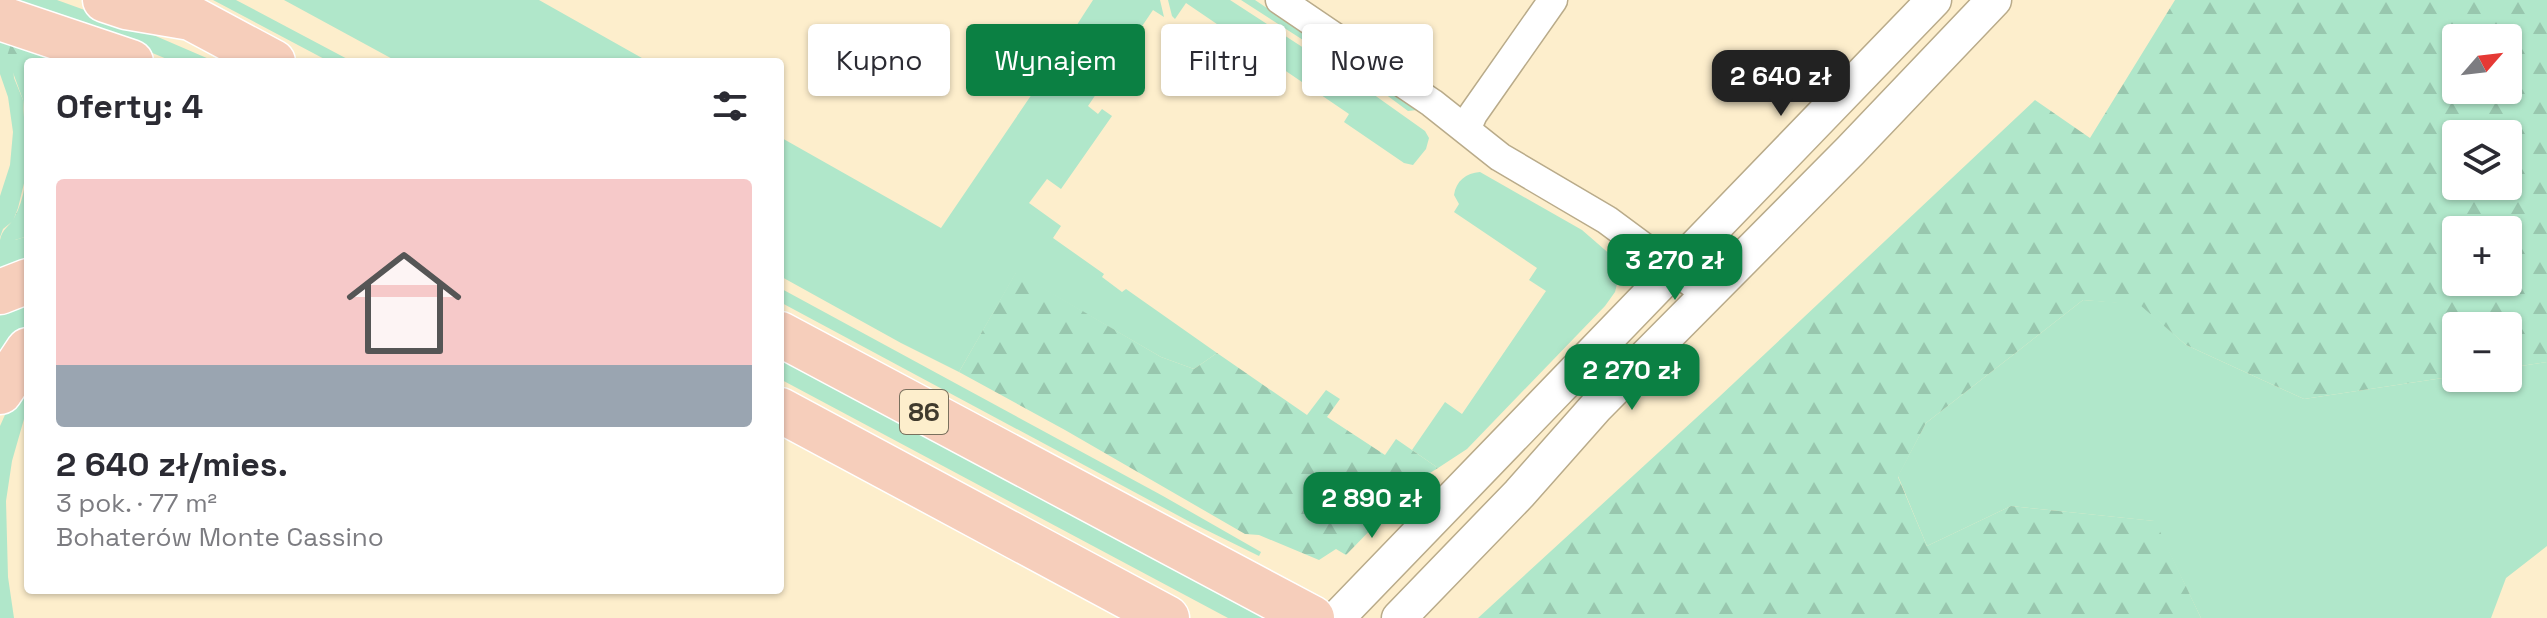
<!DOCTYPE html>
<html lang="pl">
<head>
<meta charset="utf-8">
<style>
	body { margin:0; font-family:"Space Grotesk",sans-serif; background:#f7f7f7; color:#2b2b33; height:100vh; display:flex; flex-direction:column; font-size:30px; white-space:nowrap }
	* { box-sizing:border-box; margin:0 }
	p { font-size:26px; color:#7c7c81 }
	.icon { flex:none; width:44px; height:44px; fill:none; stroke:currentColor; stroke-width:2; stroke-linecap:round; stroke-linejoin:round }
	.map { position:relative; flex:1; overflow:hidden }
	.panel { position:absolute; left:24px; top:58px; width:760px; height:536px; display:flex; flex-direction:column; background:#fff; border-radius:8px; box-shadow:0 2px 6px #0004 }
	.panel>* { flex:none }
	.hud { position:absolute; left:808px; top:24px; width:760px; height:72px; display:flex; gap:16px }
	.needle { width:52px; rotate:62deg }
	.tools { position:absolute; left:2442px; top:24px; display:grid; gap:16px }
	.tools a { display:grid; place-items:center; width:80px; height:80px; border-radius:8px; background:#fff; box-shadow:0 2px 6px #0004; font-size:40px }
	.price { position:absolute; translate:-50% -68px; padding:0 18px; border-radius:16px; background:#0b8043; color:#fff; font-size:26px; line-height:52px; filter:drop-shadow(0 2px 4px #0008) }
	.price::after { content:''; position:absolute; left:50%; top:48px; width:24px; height:18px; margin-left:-12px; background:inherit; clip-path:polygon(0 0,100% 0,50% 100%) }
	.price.active { background:#222; color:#fff }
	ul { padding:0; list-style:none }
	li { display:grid; align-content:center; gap:16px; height:424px; padding:0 32px }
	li+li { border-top:2px solid #e1e1e2 }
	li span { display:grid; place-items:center; height:248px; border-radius:8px; color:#555 }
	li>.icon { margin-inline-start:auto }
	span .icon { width:144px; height:144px; fill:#fffc; stroke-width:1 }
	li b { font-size:34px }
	h2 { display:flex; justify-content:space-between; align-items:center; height:96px; padding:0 32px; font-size:34px }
	.pill { padding:0 28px; border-radius:8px; background:#fff; box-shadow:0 2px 6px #0004; font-size:28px; line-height:72px }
	.pill.active { background:#0b8043; color:#fff }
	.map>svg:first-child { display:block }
	.green { fill:#b0e7ca }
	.forest { fill:url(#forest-firs); fill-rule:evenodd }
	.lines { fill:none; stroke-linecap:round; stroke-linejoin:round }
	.minor-casing { stroke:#b9ab8a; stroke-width:31 }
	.tertiary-casing { stroke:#b9ab8a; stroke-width:37 }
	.trunk-casing { stroke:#fff; stroke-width:47 }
	.minor { stroke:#fff; stroke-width:28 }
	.tertiary { stroke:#fff; stroke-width:34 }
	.trunk { stroke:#f6cebb; stroke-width:44 }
	.labels { text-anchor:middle; stroke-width:6; stroke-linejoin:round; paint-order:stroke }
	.shield { fill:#fdeecc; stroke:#79705d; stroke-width:2 }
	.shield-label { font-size:26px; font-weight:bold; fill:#403a2d }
</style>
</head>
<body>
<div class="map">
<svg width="2547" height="618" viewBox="0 0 2547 618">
	<defs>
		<pattern id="forest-firs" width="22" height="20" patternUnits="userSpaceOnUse" patternTransform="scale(2)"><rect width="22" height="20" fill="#b0e7ca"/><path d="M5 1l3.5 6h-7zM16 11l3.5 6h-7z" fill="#98c7ae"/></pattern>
	</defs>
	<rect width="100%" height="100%" fill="#fdeecc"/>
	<!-- green -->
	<path class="green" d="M0 0H57L151 34 216 62H174L138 47Z
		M213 0H236L353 62H330Z
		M284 0H539L649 62H398Z
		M1093 0H1160L1164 17 1153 10 1088 106 1098 114 1102 109 1112 116 1061 189 1047 179 1029 203 1061 226 1053 238 1104 274 1102 277 1122 292 1126 289 1217 353 1194 369 1161 357 1016 273 959 372 901 343 780 276V137L941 228 1047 72 1053 76 1062 62 1056 57 1058 53 1068 60 1080 41 1071 34Z
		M1168 0H1230L1356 82 1425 131 1429 138 1426 149 1413 165 1404 163 1344 122 1349 114 1186 3 1175 19 1172 16Z
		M1241 0H1255L1417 110 1408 111 1373 85Z
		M0 36 81 62H54L11 45 14 78 23 100 27 171 18 208 13 221 3 229 0 237V196L10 165 13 132 8 97 0 74Z
		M1480 172 1582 230 1612 256 1618 280 1615 292 1605 306 1467 449 1438 468 1412 450 1445 402 1462 414 1546 291 1529 280 1537 268 1454 212 1459 204 1454 195C1456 181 1466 173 1480 172Z
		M28 236V263L0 274V240H15Z
		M780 288 1163 496 1261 552 1259 556 1192 523 780 302Z
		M28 299V327L0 365V310Z
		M2083 300 2140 304 2186 345 2304 399 2456 376V378H2508V368L2547 362V546L2506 578 2491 618H2201L2154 521 2011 506 1927 546 1898 476 1926 423Z
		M780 357 1265 618H1228L780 379Z
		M28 374V405L12 461 6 501 8 577 14 618H0V426L13 397Z"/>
	<!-- forest -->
	<path class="forest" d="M2175 0H2547V362L2508 368V326H2456V376L2304 399 2186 345 2140 305 2083 300 1926 423 1898 477 1927 546 2011 506 2155 521 2201 618H1478L1719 397 2035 100 2090 138ZM2456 38H2508V90H2456ZM2456 134H2508V186H2456ZM2508 230V282H2456V230Z
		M11 44 54 62H28V150L23 100 7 56Z
		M28 152V236L15 240H0C2 229 9 227 14 218 25 199 27 174 28 152Z
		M1016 272 1161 357 1194 369 1217 353 1307 415 1326 390 1340 399 1327 417 1385 455 1396 439 1438 468 1420 479 1346 555 1336 549 1319 560 1259 535 1245 534 1065 430 959 372Z"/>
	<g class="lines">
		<!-- minor casing -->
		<g class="minor-casing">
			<path id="minor" d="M1280 0 1432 103 1500 157 1607 220 1707 294
				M1466 130 1473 114 1553 0"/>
		</g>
		<!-- tertiary casing -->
		<g class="tertiary-casing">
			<path id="tertiary" d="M1337 618 1934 0
				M1399 618 1519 494 1596 407 1850 151 1994 0"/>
		</g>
		<!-- trunk casing -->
		<g class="trunk-casing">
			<path id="trunk" d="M105 0 126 7 191 18 273 62
				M0 18 131 62
				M0 292 28 281
				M780 334 1312 618
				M0 392 28 350
				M780 410 1167 618"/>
		</g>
		<!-- minor -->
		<use href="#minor" class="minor"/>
		<!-- tertiary -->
		<use href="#tertiary" class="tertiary"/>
		<!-- trunk -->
		<use href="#trunk" class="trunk"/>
	</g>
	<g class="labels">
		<!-- shield labels -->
		<rect class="shield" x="900" y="390" width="48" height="44" rx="6"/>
		<g class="shield-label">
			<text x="924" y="421">86</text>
		</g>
	</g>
</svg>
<div class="tools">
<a><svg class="needle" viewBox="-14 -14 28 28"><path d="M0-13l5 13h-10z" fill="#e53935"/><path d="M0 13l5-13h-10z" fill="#7c7c81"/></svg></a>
<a><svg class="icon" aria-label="layers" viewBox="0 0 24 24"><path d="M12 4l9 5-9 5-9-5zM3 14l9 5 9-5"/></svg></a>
<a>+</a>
<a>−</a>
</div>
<b class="price active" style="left:1781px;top:118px">2 640 zł</b>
<b class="price" style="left:1675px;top:302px">3 270 zł</b>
<b class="price" style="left:1632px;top:412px">2 270 zł</b>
<b class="price" style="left:1372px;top:540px">2 890 zł</b>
<div class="hud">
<a class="pill">Kupno</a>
<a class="pill active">Wynajem</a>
<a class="pill">Filtry</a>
<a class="pill">Nowe</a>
</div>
<section class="panel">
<h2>Oferty: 4<svg class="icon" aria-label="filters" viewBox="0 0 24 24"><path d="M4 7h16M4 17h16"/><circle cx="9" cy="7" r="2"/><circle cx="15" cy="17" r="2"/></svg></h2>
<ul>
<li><span style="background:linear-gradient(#f6c9c9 75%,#9aa5b1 0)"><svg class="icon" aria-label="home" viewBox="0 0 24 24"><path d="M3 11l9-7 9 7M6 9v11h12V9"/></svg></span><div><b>2 640 zł/mies.</b><p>3 pok. · 77 m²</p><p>Bohaterów Monte Cassino</p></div></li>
</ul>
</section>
</div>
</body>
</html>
